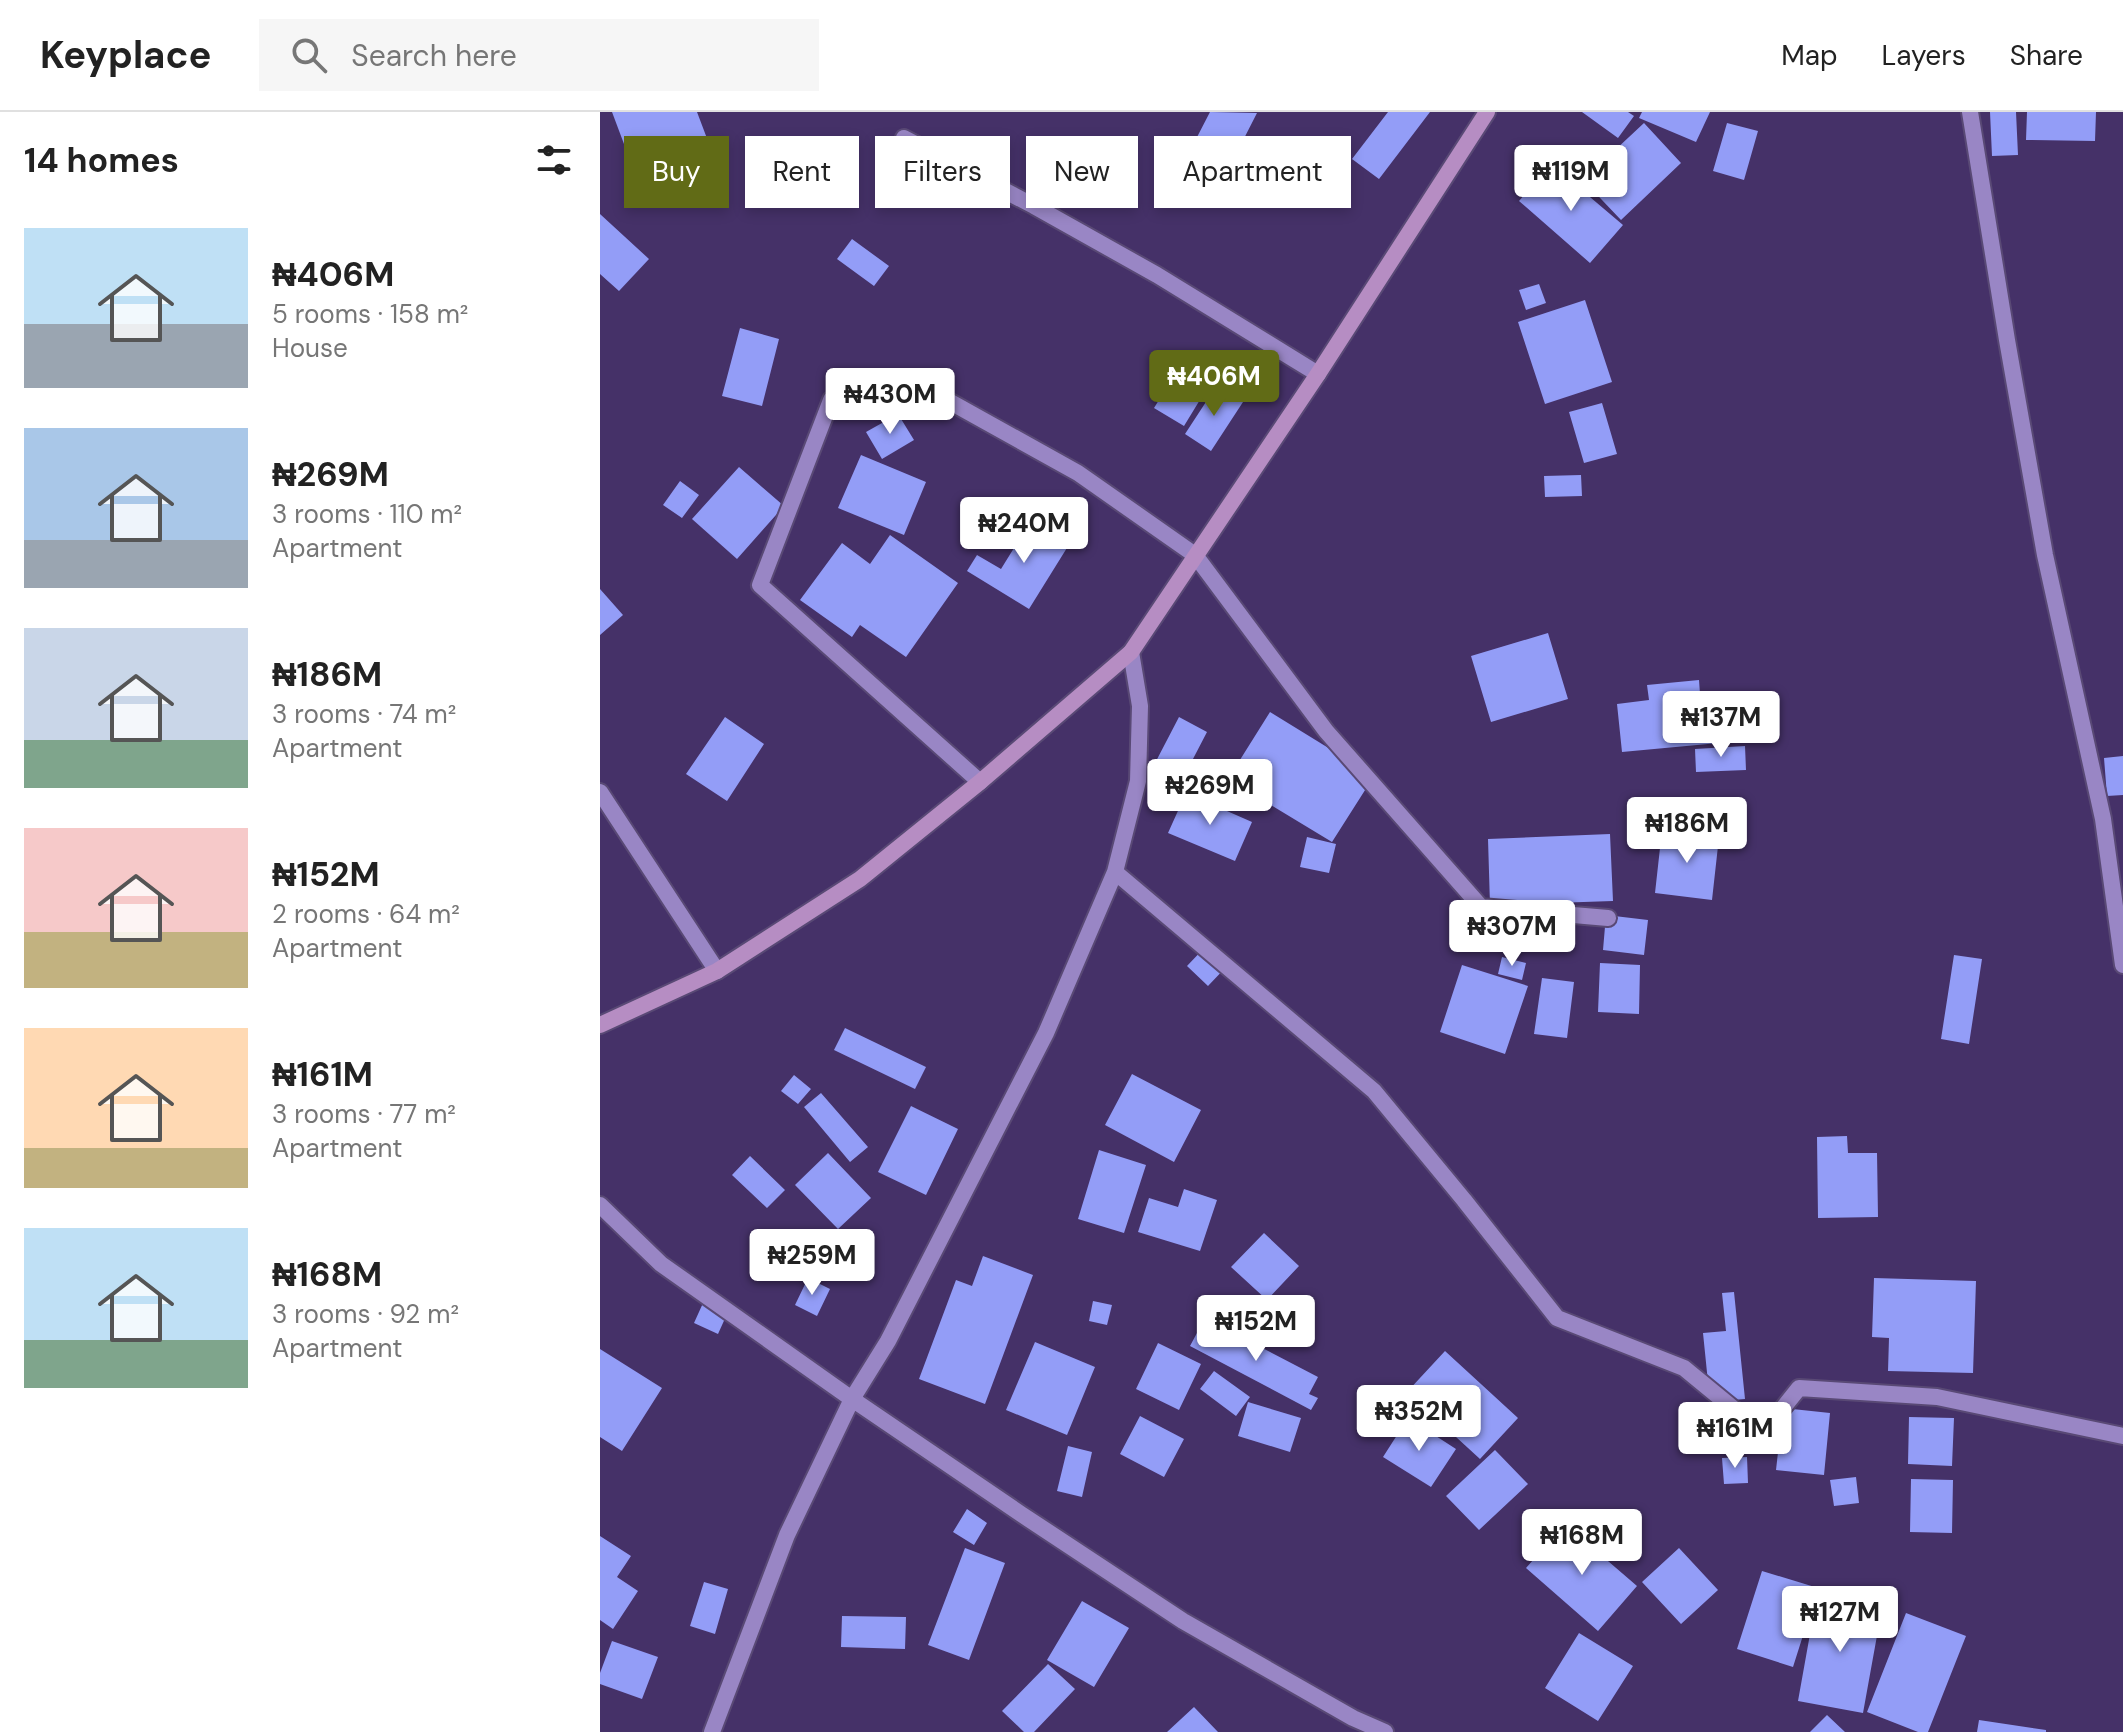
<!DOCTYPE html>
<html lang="en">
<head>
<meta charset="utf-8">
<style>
	body { margin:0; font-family:"DM Sans",sans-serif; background:#f6f6f6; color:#222; height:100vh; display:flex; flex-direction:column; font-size:30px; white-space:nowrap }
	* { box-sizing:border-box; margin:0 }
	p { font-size:26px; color:#767676 }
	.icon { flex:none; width:44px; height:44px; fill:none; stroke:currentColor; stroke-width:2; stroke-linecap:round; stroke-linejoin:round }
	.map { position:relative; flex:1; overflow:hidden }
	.side { display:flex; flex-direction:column; background:#fff; width:600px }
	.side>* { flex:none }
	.guide { position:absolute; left:24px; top:24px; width:760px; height:72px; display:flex; gap:16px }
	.price { position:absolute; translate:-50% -68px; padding:0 18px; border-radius:8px; background:#fff; color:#222; font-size:26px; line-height:52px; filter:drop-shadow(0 2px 4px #0008) }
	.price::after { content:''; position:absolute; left:50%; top:48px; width:24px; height:18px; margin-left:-12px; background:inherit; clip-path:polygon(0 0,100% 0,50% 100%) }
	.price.active { background:#616b16; color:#fff }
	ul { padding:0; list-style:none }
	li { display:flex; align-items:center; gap:24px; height:200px; padding:0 24px }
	li span { display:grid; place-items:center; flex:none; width:224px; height:160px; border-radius:0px; color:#555 }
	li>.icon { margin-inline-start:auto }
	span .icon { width:96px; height:96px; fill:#fffc; stroke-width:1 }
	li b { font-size:34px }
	h2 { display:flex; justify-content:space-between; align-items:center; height:96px; padding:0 24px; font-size:34px }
	.chip { padding:0 28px; border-radius:0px; background:#fff; box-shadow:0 4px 12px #0003; font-size:28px; line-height:72px }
	.chip.active { background:#616b16; color:#fff }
	header { display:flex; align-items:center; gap:48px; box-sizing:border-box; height:112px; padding:0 40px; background:#fff; border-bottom:2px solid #e0e0e0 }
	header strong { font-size:38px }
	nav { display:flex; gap:44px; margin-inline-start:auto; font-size:28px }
	.search { width:560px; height:72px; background:#f6f6f6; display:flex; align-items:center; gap:20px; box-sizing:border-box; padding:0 28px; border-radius:0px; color:#767676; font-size:30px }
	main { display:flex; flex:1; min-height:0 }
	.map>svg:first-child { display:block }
	.building { fill:#939df7 }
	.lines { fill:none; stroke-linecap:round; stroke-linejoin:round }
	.minor-casing { stroke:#594975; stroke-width:20 }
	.secondary-casing { stroke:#594975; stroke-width:20 }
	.minor { stroke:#9986c5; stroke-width:16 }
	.secondary { stroke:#b68dc3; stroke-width:16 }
</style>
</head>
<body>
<header>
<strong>Keyplace</strong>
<div class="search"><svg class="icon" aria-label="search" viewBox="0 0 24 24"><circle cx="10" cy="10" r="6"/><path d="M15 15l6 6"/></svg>Search here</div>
<nav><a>Map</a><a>Layers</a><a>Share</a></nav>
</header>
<main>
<section class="side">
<h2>14 homes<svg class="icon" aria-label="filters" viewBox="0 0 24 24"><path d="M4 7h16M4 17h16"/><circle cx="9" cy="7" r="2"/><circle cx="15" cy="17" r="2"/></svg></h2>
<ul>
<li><span style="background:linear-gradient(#bfe0f5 60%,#9aa5b1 0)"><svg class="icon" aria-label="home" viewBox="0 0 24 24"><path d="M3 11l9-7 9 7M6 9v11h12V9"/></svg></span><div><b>₦406M</b><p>5 rooms · 158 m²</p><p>House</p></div></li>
<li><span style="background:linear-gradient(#a9c7e8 70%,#9aa5b1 0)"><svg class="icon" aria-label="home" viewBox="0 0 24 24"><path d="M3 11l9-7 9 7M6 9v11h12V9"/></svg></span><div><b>₦269M</b><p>3 rooms · 110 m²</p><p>Apartment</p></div></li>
<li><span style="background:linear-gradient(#c9d6e8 70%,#7fa58c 0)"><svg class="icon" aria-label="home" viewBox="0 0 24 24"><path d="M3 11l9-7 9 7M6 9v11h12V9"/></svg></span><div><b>₦186M</b><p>3 rooms · 74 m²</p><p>Apartment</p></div></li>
<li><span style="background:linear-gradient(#f6c9c9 65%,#c2b280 0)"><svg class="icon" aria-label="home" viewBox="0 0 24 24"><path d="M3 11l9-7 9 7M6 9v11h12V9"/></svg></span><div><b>₦152M</b><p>2 rooms · 64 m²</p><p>Apartment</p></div></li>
<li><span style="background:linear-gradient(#ffd9b3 75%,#c2b280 0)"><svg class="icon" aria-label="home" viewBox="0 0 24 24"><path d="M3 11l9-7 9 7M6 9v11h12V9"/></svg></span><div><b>₦161M</b><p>3 rooms · 77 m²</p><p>Apartment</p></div></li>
<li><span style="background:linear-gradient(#bfe0f5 70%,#7fa58c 0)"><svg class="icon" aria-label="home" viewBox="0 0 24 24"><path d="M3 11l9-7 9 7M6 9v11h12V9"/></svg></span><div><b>₦168M</b><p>3 rooms · 92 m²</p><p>Apartment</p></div></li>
</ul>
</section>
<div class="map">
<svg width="1523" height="1620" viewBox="0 0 1523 1620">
	<rect width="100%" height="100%" fill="#453168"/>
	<!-- building -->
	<path class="building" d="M12 0H97L111 37 36 64Z
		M610 0 657 1 633 48 595 29Z
		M788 0H830L779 67 752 47Z
		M982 0H1028L1034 4 1018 26Z
		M1042 0H1110L1096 30 1039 6Z
		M1390 0H1416L1418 43 1392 44Z
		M1427 0H1496L1495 29 1426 28Z
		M1044 11 1081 51 1021 108 983 68Z
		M1127 11 1158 19 1144 68 1113 59Z
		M951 52 1023 113 990 151 919 89Z
		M0 102 49 147 19 179 0 162Z
		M252 127 289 154 274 174 237 147Z
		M939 172 946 191 926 198 919 178Z
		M985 188 1012 270 945 292 918 210Z
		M140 216 179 227 162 294 122 284Z
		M590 238 620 255 584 314 554 296Z
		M617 273 643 290 611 339 585 322Z
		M1002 291 1017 342 984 351 969 300Z
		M298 302 314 328 282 347 266 320Z
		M261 343 326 370 304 423 238 396Z
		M139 355 184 394 137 447 92 407Z
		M981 363 982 384 945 385 944 364Z
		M80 369 99 383 82 406 63 393Z
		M432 407 470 431 429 497 367 459 377 443 401 457Z
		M290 423 358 471 306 545 260 513 252 525 200 488 242 431 270 452Z
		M0 477 23 503 0 523Z
		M948 521 968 587 891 610 871 544Z
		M1099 568 1100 582 1135 579 1140 629 1022 640 1017 592 1049 588 1047 573Z
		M670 600 774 664 732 730 628 667Z
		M125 605 164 632 127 689 86 662Z
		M579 605 607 620 581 670 553 655Z
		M1145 634 1146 658 1096 660 1095 637Z
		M1523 644V683L1507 684 1504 646Z
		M586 681 652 710 635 749 568 721Z
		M1062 718 1119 725 1112 788 1055 781Z
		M1010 722 1013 789 890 793 888 727Z
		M707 725 736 732 729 761 700 755Z
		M1006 803 1048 808 1044 843 1003 838Z
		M607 833 628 853 608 874 587 854Z
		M1354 843 1382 847 1369 932 1341 927Z
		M902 845 926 851 922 868 898 862Z
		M1000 851 1040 853 1039 902 998 900Z
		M862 853 928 874 905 942 840 920Z
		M942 866 974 870 967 926 934 922Z
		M245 916 326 955 315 977 234 938Z
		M532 962 601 998 574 1050 505 1013Z
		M194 963 211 977 198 992 181 979Z
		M221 981 268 1035 250 1050 204 995Z
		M311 994 358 1017 326 1083 278 1060Z
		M1247 1024 1248 1041H1277L1278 1105 1218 1106 1217 1025Z
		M499 1038 546 1053 524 1121 478 1107Z
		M228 1041 271 1086 238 1117 195 1073Z
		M150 1044 185 1078 167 1096 132 1063Z
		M584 1077 617 1088 600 1139 538 1120 549 1086 578 1095Z
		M664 1121 699 1154 667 1188 631 1155Z
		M383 1144 433 1163 385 1292 319 1267 356 1168 372 1174Z
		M208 1166 230 1177 217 1204 195 1193Z
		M1274 1166 1376 1169 1373 1261 1288 1259 1289 1226 1272 1225Z
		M108 1180 132 1191 118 1222 94 1211Z
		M1134 1180 1145 1287 1110 1290 1103 1221 1126 1219 1122 1181Z
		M493 1189 512 1193 507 1213 489 1209Z
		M605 1206 718 1265 709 1282 718 1286 711 1298 590 1234Z
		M435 1230 495 1255 467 1323 406 1298Z
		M558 1231 601 1252 579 1298 536 1277Z
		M0 1237 62 1276 22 1339 0 1325Z
		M845 1239 918 1306 880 1347 807 1280Z
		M614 1259 650 1285 636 1304 600 1277Z
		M648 1290 701 1306 690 1340 638 1324Z
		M1183 1296 1230 1301 1224 1363 1176 1358Z
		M540 1304 584 1327 564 1365 520 1342Z
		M1309 1305 1354 1306 1352 1354 1308 1352Z
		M808 1306 856 1337 831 1375 783 1345Z
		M468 1334 492 1340 482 1385 457 1379Z
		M895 1338 928 1372 879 1418 846 1384Z
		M1147 1345 1148 1371 1124 1372 1122 1346Z
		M1256 1365 1259 1391 1234 1394 1230 1368Z
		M1311 1367 1353 1368 1352 1421 1310 1420Z
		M367 1397 387 1411 374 1433 353 1420Z
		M965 1412 1037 1474 998 1519 926 1456Z
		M0 1424 31 1444 17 1465 38 1479 13 1517 0 1508Z
		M365 1436 405 1451 369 1548 328 1533Z
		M1079 1436 1118 1478 1081 1512 1042 1470Z
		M1162 1459 1218 1476 1193 1555 1137 1537Z
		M104 1470 128 1477 115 1522 90 1514Z
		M1217 1483 1282 1496 1263 1601 1198 1589Z
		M482 1489 529 1516 494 1575 447 1548Z
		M1306 1501 1366 1524 1328 1620H1318L1267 1600Z
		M242 1504 306 1505 305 1537 241 1535Z
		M979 1521 1033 1554 998 1609 945 1576Z
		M12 1529 58 1545 42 1587 0 1572V1561Z
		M448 1552 475 1577 434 1620H424L402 1599Z
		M594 1595 618 1620H567Z
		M1227 1603 1245 1620H1210Z
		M1379 1608 1446 1618V1620H1377Z"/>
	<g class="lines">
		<!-- minor casing -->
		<g class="minor-casing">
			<path id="minor" d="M1370 0 1407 228 1445 443 1503 707 1523 853
				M304 26 434 94 557 163 718 262
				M380 670 160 473 231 288 327 277 478 361 595 443 726 619 881 795 1008 806
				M0 680 117 859
				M515 760 774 979 864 1088 957 1206 1084 1256 1163 1321 1199 1276 1337 1285 1523 1324
				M0 1093 61 1152 252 1287 421 1402 583 1509 753 1606 785 1620
				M112 1620 187 1423 252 1287 288 1229 446 921 515 760 538 669 540 594 531 540"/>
		</g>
		<!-- secondary casing -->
		<g class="secondary-casing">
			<path id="secondary" d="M0 913 117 859 260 767 380 670 531 540 718 262 887 0"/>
		</g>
		<!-- minor -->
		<use href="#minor" class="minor"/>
		<!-- secondary -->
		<use href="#secondary" class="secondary"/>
	</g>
</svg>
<b class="price" style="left:971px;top:101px">₦119M</b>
<b class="price active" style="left:614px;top:306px">₦406M</b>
<b class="price" style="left:290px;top:324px">₦430M</b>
<b class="price" style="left:424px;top:453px">₦240M</b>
<b class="price" style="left:1121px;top:647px">₦137M</b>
<b class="price" style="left:610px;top:715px">₦269M</b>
<b class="price" style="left:1087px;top:753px">₦186M</b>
<b class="price" style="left:912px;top:856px">₦307M</b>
<b class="price" style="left:212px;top:1185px">₦259M</b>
<b class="price" style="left:656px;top:1251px">₦152M</b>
<b class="price" style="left:819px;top:1341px">₦352M</b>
<b class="price" style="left:1135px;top:1358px">₦161M</b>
<b class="price" style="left:982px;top:1465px">₦168M</b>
<b class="price" style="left:1240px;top:1542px">₦127M</b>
<div class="guide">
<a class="chip active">Buy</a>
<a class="chip">Rent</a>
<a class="chip">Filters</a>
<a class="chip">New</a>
<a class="chip">Apartment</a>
</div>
</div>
</main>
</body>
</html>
